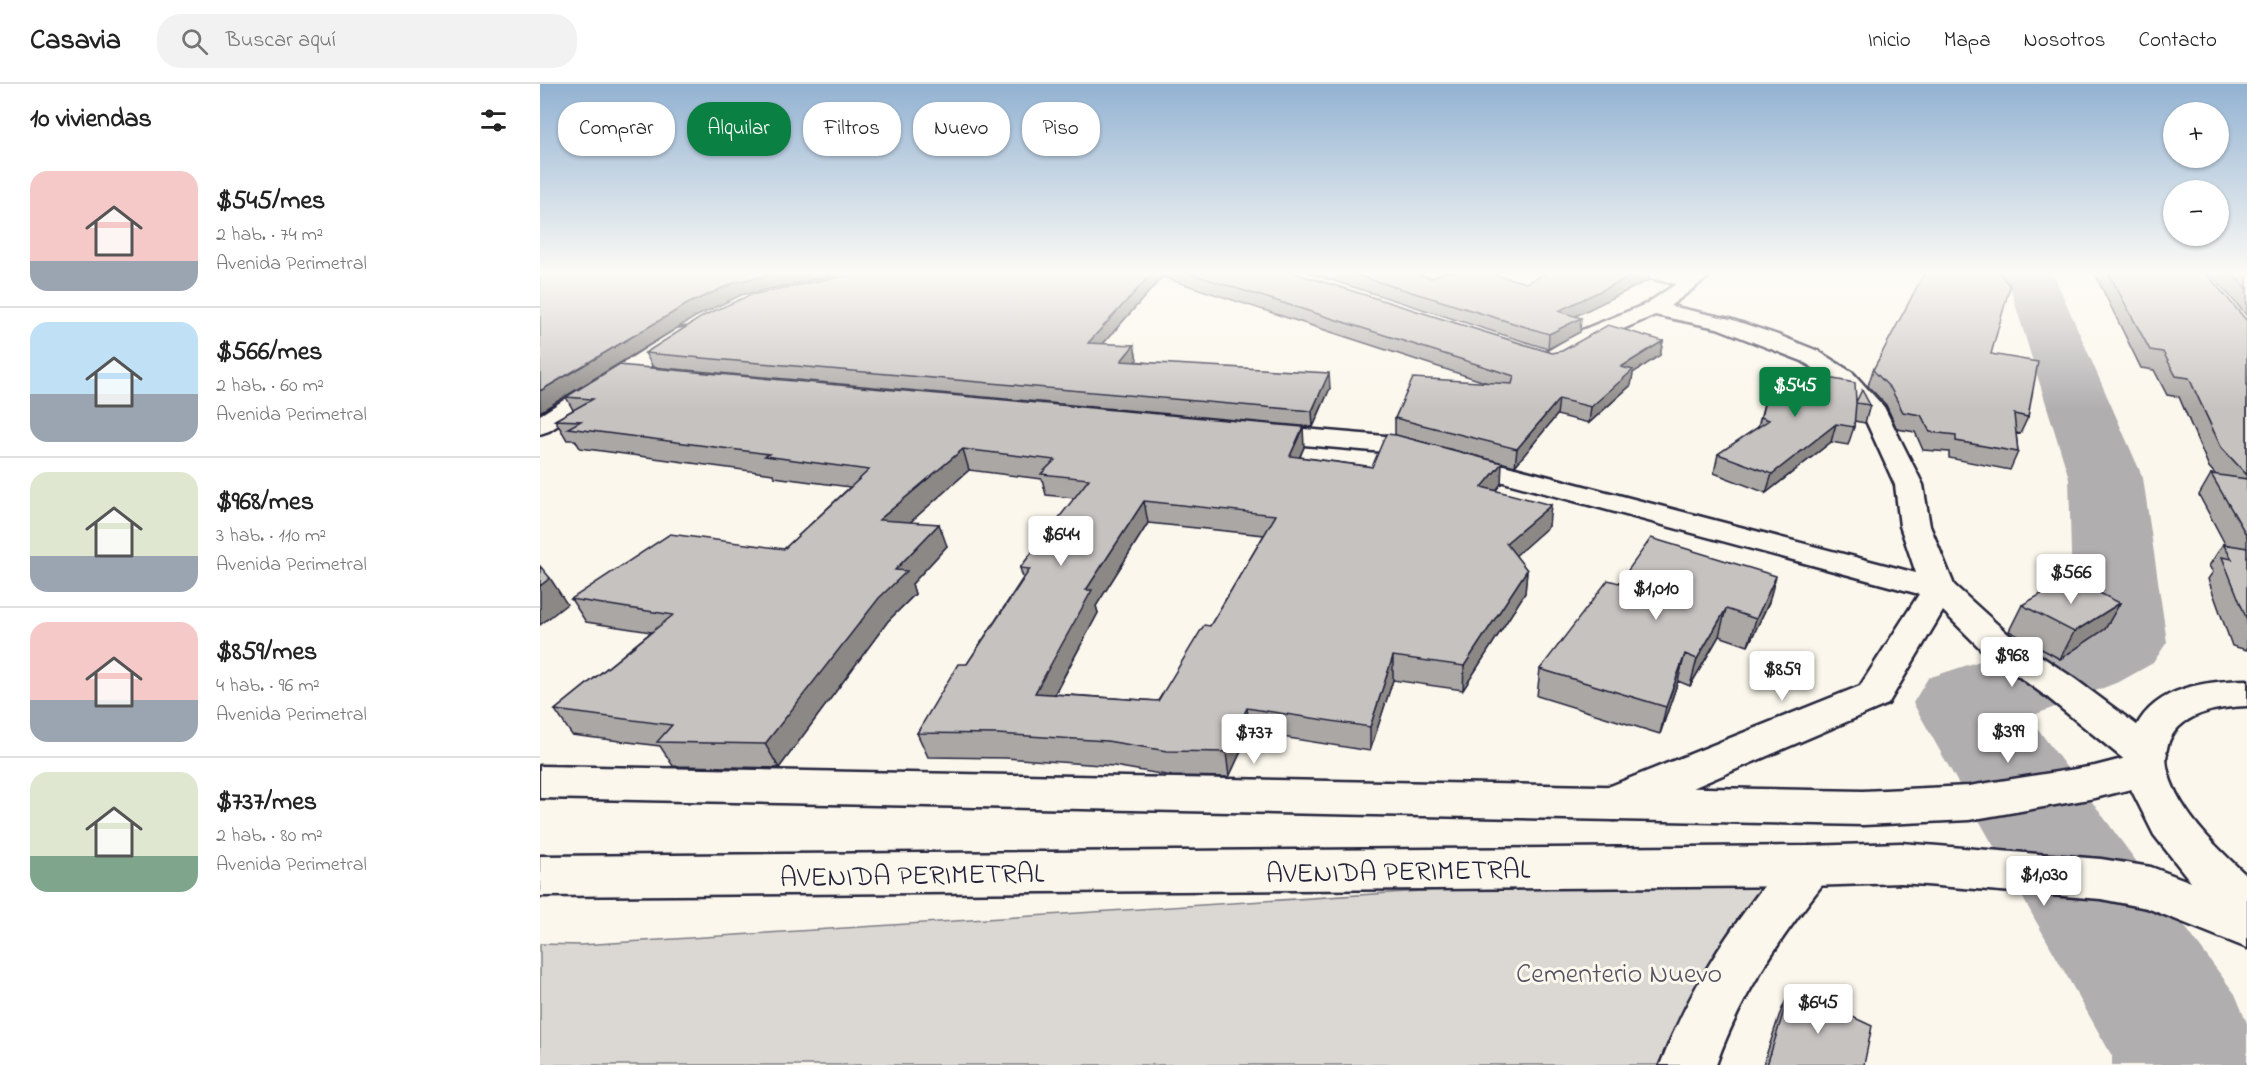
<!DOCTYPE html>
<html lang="es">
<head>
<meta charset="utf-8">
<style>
	body { margin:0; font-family:"Indie Flower",sans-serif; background:#f2f2f2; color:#222; height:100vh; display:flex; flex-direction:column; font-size:22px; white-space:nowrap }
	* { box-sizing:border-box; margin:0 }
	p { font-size:20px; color:#767676 }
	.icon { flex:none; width:33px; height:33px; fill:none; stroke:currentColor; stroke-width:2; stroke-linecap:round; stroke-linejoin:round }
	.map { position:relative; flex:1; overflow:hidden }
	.panel { display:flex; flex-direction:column; background:#fff; width:540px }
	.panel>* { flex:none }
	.banner { position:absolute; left:18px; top:18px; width:570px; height:54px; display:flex; gap:12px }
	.buttons { position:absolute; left:1623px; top:18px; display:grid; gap:12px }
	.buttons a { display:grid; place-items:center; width:66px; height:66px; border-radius:50%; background:#fff; box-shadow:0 2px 4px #0004; font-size:30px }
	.price { position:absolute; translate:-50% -51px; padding:0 14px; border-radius:6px; background:#fff; color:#222; font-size:20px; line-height:39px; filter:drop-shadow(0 2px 3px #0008) }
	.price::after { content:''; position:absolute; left:50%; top:36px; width:18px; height:14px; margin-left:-9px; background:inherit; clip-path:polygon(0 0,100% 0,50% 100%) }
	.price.on { background:#0b8043; color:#fff }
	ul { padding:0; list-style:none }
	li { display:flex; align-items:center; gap:18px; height:150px; padding:0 30px }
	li+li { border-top:2px solid #e0e0e0 }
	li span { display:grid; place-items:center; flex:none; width:168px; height:120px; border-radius:18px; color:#555 }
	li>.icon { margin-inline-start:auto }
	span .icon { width:72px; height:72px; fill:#fffc; stroke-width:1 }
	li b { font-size:26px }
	h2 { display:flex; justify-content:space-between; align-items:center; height:72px; padding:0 30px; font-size:26px }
	.pill { padding:0 21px; border-radius:24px; background:#fff; box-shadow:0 2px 4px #0004; font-size:21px; line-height:54px }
	.pill.on { background:#0b8043; color:#fff }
	header { display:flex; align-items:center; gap:36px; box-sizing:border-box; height:84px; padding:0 30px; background:#fff; border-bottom:2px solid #e0e0e0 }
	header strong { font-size:28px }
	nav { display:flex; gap:33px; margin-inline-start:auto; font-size:21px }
	.search { width:420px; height:54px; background:#f2f2f2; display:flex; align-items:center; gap:15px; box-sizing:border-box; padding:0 21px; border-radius:24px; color:#767676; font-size:22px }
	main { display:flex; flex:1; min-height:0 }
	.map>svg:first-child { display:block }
	.green { fill:#dbd8d3; stroke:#7e7d87; stroke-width:1.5 }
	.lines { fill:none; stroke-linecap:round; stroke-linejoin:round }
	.river { fill:#b1aeb0; fill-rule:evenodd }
	.street-casing { stroke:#22223b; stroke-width:5 }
	.secondary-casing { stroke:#22223b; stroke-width:5 }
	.street { fill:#fbf7ec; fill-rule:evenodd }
	.secondary { fill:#fbf7ec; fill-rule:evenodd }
	.wall { fill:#aaa7a5; stroke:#22223b; stroke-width:1.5; fill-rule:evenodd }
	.shaded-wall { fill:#8b8886; stroke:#22223b; stroke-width:1.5 }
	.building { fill:#c6c2c0; stroke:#22223b; stroke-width:1.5; fill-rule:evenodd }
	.labels { text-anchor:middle; stroke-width:6; stroke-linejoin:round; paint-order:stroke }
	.near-street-label { font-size:28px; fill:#22223b; stroke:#fbf7ec }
	.near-park-label { font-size:28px; fill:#505061; stroke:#fbf7ec }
</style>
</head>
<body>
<header>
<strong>Casavia</strong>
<div class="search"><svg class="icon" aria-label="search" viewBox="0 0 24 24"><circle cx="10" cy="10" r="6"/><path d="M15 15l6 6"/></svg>Buscar aquí</div>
<nav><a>Inicio</a><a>Mapa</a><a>Nosotros</a><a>Contacto</a></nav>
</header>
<main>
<section class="panel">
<h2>10 viviendas<svg class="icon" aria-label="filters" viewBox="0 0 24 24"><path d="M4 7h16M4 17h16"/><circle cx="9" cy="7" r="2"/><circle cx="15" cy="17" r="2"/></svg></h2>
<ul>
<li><span style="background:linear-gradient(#f6c9c9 75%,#9aa5b1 0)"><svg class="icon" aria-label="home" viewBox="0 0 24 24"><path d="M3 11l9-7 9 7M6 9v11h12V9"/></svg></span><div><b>$545/mes</b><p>2 hab. · 74 m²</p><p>Avenida Perimetral</p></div></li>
<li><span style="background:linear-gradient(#bfe0f5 60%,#9aa5b1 0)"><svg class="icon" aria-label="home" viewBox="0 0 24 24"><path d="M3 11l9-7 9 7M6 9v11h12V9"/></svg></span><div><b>$566/mes</b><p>2 hab. · 60 m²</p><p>Avenida Perimetral</p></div></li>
<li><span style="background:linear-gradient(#dfe7d0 70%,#9aa5b1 0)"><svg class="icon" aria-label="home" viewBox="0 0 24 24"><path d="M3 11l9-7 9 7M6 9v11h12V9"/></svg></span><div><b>$968/mes</b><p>3 hab. · 110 m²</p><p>Avenida Perimetral</p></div></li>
<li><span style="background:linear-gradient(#f6c9c9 65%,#9aa5b1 0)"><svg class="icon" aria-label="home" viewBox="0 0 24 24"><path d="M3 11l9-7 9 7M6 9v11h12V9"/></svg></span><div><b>$859/mes</b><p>4 hab. · 96 m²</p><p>Avenida Perimetral</p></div></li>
<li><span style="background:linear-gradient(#dfe7d0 70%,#7fa58c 0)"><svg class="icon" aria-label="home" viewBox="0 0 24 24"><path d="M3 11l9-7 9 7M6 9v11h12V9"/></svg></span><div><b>$737/mes</b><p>2 hab. · 80 m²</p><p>Avenida Perimetral</p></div></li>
</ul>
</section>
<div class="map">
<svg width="1707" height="981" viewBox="0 0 1707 981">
	<rect width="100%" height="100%" fill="#fbf7ec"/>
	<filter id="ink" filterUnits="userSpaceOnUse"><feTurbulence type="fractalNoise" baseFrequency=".0167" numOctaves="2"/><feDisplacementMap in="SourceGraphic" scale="12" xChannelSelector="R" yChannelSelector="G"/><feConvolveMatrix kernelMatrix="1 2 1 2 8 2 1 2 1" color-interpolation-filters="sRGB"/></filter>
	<g filter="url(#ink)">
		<!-- green -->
		<path class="green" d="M1269 782 1148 981H0V860L41 861Z"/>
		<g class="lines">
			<!-- river -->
			<path class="river" d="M1460 188H1511L1516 196 1603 394 1627 558 1613 579 1581 597 1489 633 1695 910 1707 939V981H1572V972L1373 619 1388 594 1513 553 1533 543 1529 394 1469 200Z"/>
			<!-- street casing -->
			<g class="street-casing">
				<path id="street" d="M1098 188H1134L1148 191 1153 188H1175L1130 222 1190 235 1238 251 1278 267 1313 289 1344 323 1383 401 1390 442 1414 501 1468 550 1535 595 1621 659 1627 670 1621 681 1606 685 1591 681 1507 613 1442 566 1403 527 1348 620 1090 731 1074 736 1058 731 1052 719 1058 707 1320 602 1379 510 856 369 718 357 709 355 705 349 709 343 718 341 857 353 1376 489 1360 442 1355 401 1321 326 1297 299 1262 277 1177 244 1115 231 1058 256 1019 280 1011 282 1003 280 1000 275 1003 270 1042 246 1106 220 1136 200 1100 192Z
					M145 244 153 245 156 250 153 255 9 347 0 350V331L137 245Z
					M1269 762 1286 768 1292 782 1286 796C1241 853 1200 912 1176 981H1120C1154 895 1193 838 1252 768Z"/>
			</g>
			<!-- secondary casing -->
			<g class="secondary-casing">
				<path id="secondary" d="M1707 596V622C1637 624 1602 658 1645 724 1661 749 1685 771 1707 792V864L1607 824 1561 815 1361 799 1269 802 0 812V772L1269 762 1361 759 1561 775 1611 783 1651 798 1614 751 1591 705 1555 714 1429 736 1323 741 0 714V682L1323 707 1429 702 1555 682 1586 674C1586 662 1590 654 1596 643 1616 603 1666 597 1707 596Z"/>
			</g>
			<!-- street -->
			<use href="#street" class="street"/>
			<!-- secondary -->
			<use href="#secondary" class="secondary"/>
		</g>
		<!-- wall -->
		<path class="wall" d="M341 188H751L1012 269 1123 257 1120 271 1093 289 1091 301 1049 339 1017 331 975 382 855 351V334L948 299 622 193 563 260 594 261 597 276 595 277 790 304 773 343 113 283 105 269Z
			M766 188H869L891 194 987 199 1008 188H1110L1109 196 1035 232 1040 248 1008 265Z
			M1554 188H1665L1707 237V566L1692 562 1668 495 1673 488 1669 482 1683 460H1685L1659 411 1671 390 1676 391 1669 383 1639 313 1627 311 1614 286 1601 284Z
			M1669 188H1707V232Z
			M1233 284 1316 318 1330 321 1325 339 1314 337V343L1308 361 1291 358 1226 409 1174 389 1178 370 1218 343Z
			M1333 286 1488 333 1480 350 1476 349 1478 368 1470 386 1409 374V368L1383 366 1375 348 1357 345 1346 321 1328 302Z
			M26 313 764 363 760 373 961 400 955 407 1009 442 975 471 987 486 985 509 923 606 853 596 830 667 710 648 689 693 632 692 574 682 466 674 388 673 377 649 427 580 483 494 480 484 535 414 506 411 502 395 429 386 370 438 407 462 372 500 375 510 348 537 239 684 133 682 120 662 32 651 15 626 111 548 46 538 31 515 244 465 310 403 234 393 233 390 40 364 35 356H27L15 336 33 326ZM608 439 724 451 670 542 618 617 515 610 558 529 556 522Z
			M1079 499 1229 518 1208 562 1179 552 1150 602 1138 597 1120 650 997 612 1000 585Z
			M1580 519 1565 545 1520 575 1469 547 1482 521Z
			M1251 904 1324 981H1223L1239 932Z"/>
		<!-- shaded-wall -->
		<path class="shaded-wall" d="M242 188H318L292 192 201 211 155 233 0 328V307L149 219 196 198Z
			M613 188H621L622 193 551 273 548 259Z
			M1100 188H1110L1109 196 1017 241 1018 227Z
			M1041 234 1040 248 1008 265 1009 250Z
			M1123 257 1120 271 1093 289 1091 301 1049 339 1051 323 1081 283Z
			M594 261 597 276 584 291 581 277Z
			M789 289 790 304 773 343 772 327Z
			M1019 315 1017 331 975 382 977 365Z
			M1296 340 1291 358 1226 409 1232 390Z
			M763 343 764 363 751 392 750 372Z
			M423 365 429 386 348 458 339 436Z
			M962 379 961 400 941 425 942 403Z
			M604 417 608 439 556 522 558 529 502 633 495 609 546 506Z
			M1011 421 1009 442 964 482 966 459Z
			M399 440 407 462 372 500 375 510 348 537 239 684 225 660 355 486Z
			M987 486 985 509 923 606 924 582Z
			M1236 492 1229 518 1208 562 1216 535Z
			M10 494 27 520 0 541V502Z
			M1580 519 1565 545 1520 575 1534 548Z
			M1186 525 1179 552 1150 602 1157 575Z
			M1145 570 1138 597 1120 650 1126 623Z
			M853 572V596L830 667V643Z
			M707 624 710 648 689 693 686 668Z"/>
		<!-- building -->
		<path class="building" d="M0 188H242L196 198 149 219 0 307Z
			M341 188H613L548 259 594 261 581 277 789 289 772 327 105 269 165 231 210 211 288 195Z
			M645 188H751L1012 269 1022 267 1068 241 1123 257 1081 283 1093 286 1051 323 1019 315 977 365 855 334 873 294 972 300 974 292Z
			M806 188H869L891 194 905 188H944L987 199 1008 188H1100L1018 227 1041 234 1009 250Z
			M1385 188H1459L1470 202 1451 270 1498 278 1488 333 1474 330 1478 368 1416 357V351L1390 348 1381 331 1363 328 1351 305 1333 286Z
			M1568 188H1665L1707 237V391L1681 363 1649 294 1636 292 1623 268 1610 266Z
			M1691 188H1707V205Z
			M78 281 763 343 750 372 832 383 846 350 856 351 962 379 942 403 1011 421 966 459 987 486 924 582 853 572 830 643 707 624 686 668 627 667 567 657 457 650 377 649 418 580H427L490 485 480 484 549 395 501 390 515 376 423 365 339 436 399 440 355 486 367 487 339 514 225 660 117 658 132 641 15 626 133 531 31 515 130 450 244 465 329 386 225 372 229 370 28 344 41 337 15 336 53 315 26 313ZM604 417 736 431 670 542 664 541 618 617 495 609 552 506H546Z
			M1233 284 1315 299 1316 318 1322 306 1330 321 1316 319 1314 343 1296 340 1232 390 1178 370 1229 336 1221 333Z
			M1671 390 1707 395V452Z
			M1111 454 1236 492 1216 535 1186 525 1157 575 1145 570 1126 623 1000 585 1068 496 1079 499Z
			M1683 460 1707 464V536L1682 473 1692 475Z
			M0 482 10 494 0 502Z
			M1529 494 1580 519 1534 548 1482 521Z
			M1251 904 1332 942 1324 981H1227Z"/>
	</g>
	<!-- sky -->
	<linearGradient id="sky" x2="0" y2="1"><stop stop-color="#92b2d2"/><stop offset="0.58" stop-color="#fdfbf6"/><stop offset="1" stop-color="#fdfbf6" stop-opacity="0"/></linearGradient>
	<rect width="1707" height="326" fill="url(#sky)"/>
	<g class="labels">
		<!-- near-street labels -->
		<g class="near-street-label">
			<text transform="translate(858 786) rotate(-1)" y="10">AVENIDA PERIMETRAL</text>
			<text transform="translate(372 790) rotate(-1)" y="10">AVENIDA PERIMETRAL</text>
		</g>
		<!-- near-park labels -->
		<g class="near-park-label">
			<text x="1079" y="898">Cementerio Nuevo</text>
		</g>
	</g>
</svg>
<div class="buttons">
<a>+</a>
<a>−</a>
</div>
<b class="price on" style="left:1255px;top:334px">$545</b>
<b class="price" style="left:521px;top:483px">$644</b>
<b class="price" style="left:1531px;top:521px">$566</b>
<b class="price" style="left:1116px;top:537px">$1,010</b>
<b class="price" style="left:1472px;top:604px">$968</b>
<b class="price" style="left:1242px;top:618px">$859</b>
<b class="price" style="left:1468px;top:680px">$399</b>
<b class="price" style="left:714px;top:681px">$737</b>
<b class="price" style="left:1504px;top:823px">$1,030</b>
<b class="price" style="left:1278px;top:951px">$645</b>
<div class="banner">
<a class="pill">Comprar</a>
<a class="pill on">Alquilar</a>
<a class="pill">Filtros</a>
<a class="pill">Nuevo</a>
<a class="pill">Piso</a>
</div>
</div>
</main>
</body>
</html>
